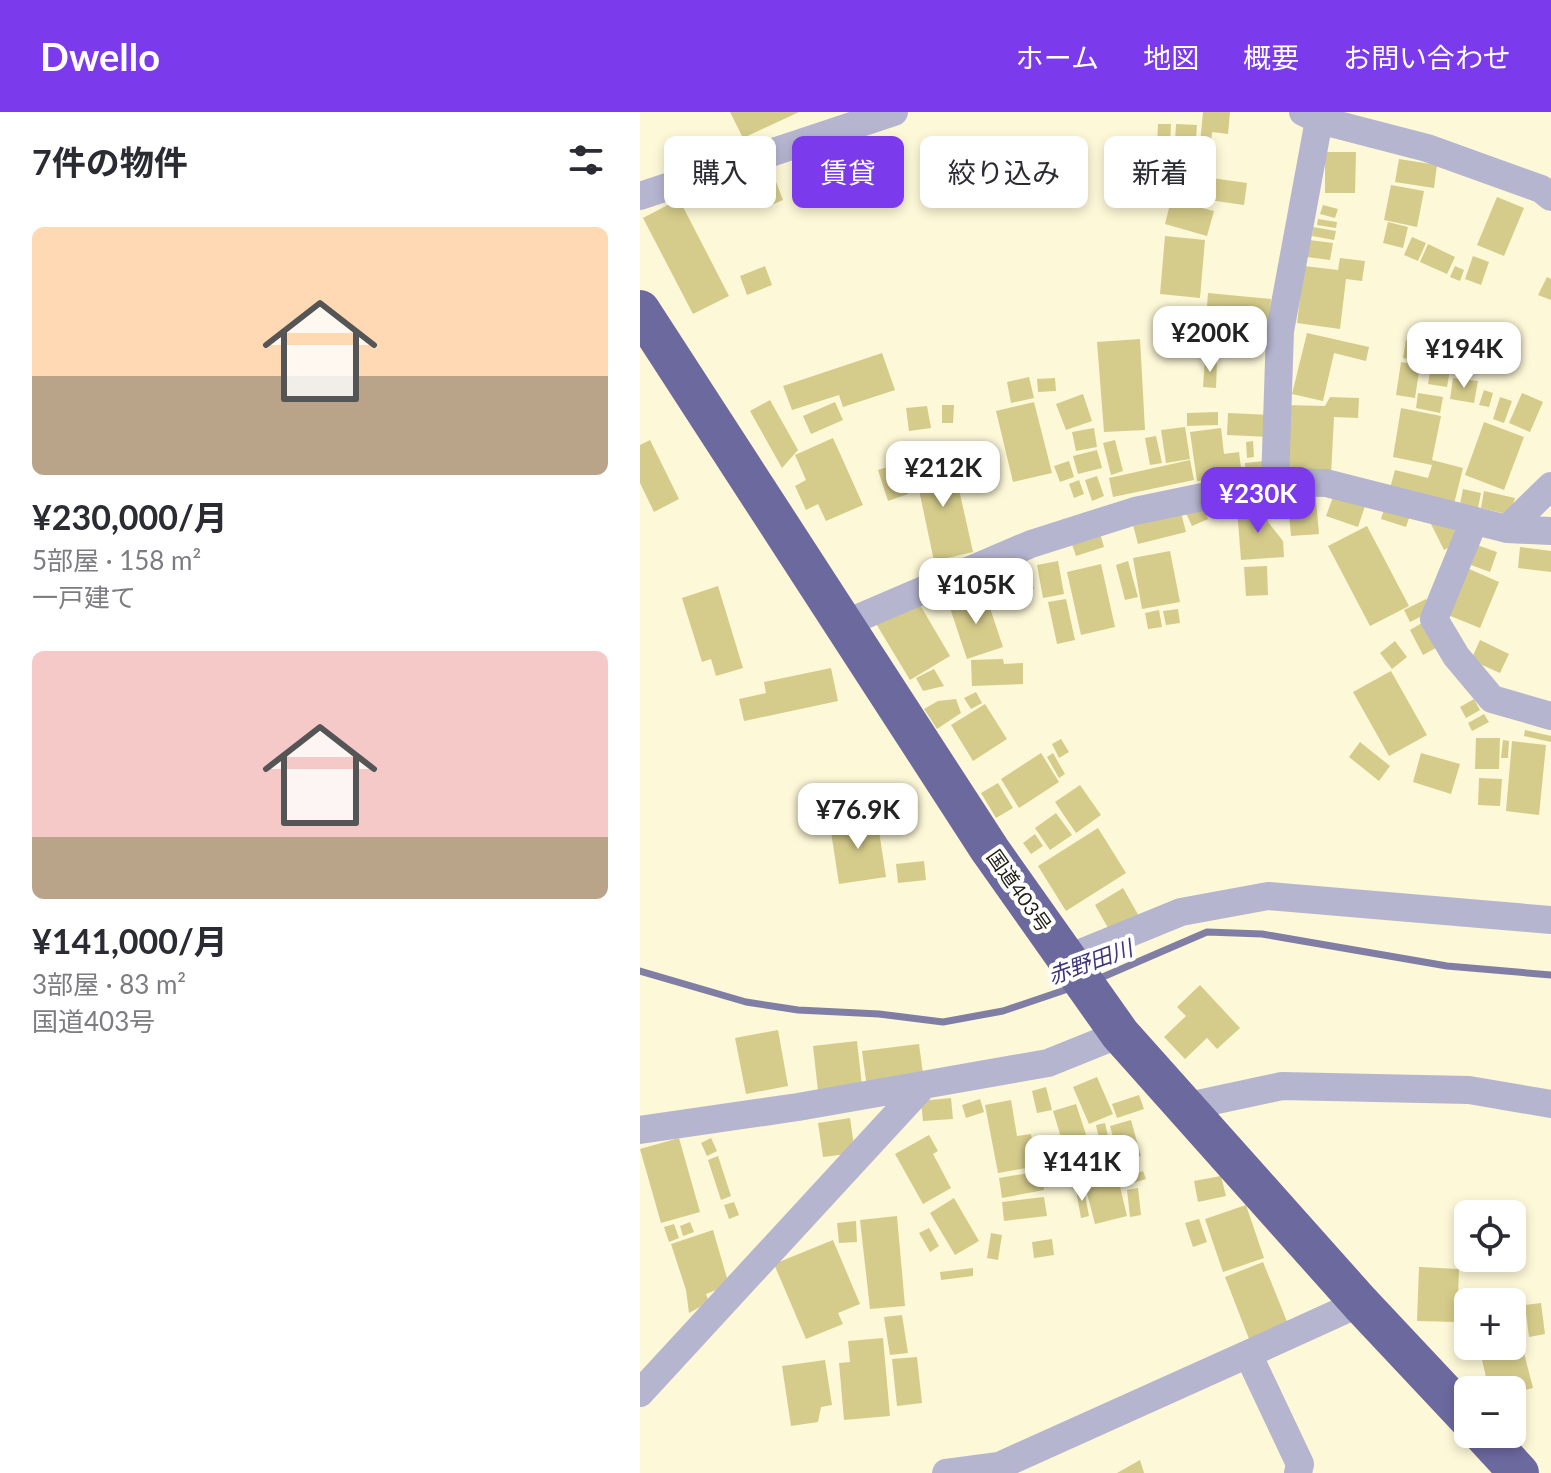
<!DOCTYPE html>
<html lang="ja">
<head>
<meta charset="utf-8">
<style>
	body { margin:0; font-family:Lato,"Noto Sans JP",sans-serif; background:#f2f2f3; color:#2b2b33; height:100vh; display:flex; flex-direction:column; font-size:30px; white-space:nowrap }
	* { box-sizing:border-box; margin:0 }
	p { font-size:26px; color:#7c7c81 }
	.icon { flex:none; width:44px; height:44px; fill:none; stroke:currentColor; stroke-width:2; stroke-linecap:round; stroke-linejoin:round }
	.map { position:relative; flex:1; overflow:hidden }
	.panel { display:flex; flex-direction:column; background:#fff; width:640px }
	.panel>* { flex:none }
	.hud { position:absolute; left:24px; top:24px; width:760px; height:72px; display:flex; gap:16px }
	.tools { position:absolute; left:814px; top:1088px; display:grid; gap:16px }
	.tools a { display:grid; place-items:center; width:72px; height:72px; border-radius:12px; background:#fff; box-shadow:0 4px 12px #0003; font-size:40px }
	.price { position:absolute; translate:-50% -68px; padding:0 18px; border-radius:16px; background:#fff; color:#222; font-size:26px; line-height:52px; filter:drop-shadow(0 2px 4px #0008) }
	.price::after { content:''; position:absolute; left:50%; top:48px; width:24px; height:18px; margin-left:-12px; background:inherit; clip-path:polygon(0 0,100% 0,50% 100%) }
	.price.selected { background:#7c3aed; color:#fff }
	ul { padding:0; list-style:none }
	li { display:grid; align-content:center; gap:16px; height:424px; padding:0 32px }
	li span { display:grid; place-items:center; height:248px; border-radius:12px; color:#555 }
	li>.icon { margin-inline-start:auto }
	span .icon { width:144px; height:144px; fill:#fffc; stroke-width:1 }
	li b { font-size:34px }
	h2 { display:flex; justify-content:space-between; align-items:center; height:96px; padding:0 32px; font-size:34px }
	.chip { padding:0 28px; border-radius:12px; background:#fff; box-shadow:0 4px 12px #0003; font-size:28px; line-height:72px }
	.chip.selected { background:#7c3aed; color:#fff }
	header { display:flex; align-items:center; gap:48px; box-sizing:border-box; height:112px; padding:0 40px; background:#7c3aed; color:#fff }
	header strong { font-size:38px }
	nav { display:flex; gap:44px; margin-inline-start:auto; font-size:28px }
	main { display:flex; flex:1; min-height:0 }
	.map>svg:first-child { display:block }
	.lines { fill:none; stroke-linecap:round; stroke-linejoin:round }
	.stream { stroke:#807ea4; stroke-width:7 }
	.building { fill:#d5cc8b }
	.minor { stroke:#b5b5d0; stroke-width:28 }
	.highway { stroke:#6c699f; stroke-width:40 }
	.labels { text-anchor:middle; stroke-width:8; stroke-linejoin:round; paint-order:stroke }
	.street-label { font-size:20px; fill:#201e12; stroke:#fff }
	.water-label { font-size:22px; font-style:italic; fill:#40367c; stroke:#fff }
</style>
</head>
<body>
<header>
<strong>Dwello</strong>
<nav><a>ホーム</a><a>地図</a><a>概要</a><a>お問い合わせ</a></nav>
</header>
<main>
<section class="panel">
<h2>7件の物件<svg class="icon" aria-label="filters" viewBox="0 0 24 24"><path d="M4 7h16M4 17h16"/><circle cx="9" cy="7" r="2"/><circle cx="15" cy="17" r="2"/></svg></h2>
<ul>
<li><span style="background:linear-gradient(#ffd9b3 60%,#b9a48a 0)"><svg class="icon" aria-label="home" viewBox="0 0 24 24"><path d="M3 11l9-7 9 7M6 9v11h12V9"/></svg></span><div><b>¥230,000/月</b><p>5部屋 · 158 m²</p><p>一戸建て</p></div></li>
<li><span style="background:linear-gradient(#f6c9c9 75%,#b9a48a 0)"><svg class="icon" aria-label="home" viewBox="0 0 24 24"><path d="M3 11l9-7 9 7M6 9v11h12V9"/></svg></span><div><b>¥141,000/月</b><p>3部屋 · 83 m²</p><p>国道403号</p></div></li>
</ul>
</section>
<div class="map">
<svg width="911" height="1361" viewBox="0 0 911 1361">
	<rect width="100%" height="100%" fill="#fdf8d7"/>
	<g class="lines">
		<!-- stream -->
		<path class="stream" d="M0 859 106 890 158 898 239 902 303 910 363 899 431 876
			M458 867 567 820 622 822 807 854 911 863"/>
	</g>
	<!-- building -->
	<path class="building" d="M90 0H159L103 26Z
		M563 0H590L588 22 572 20 570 42H559Z
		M518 12H531L529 53H516Z
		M536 12 557 13 553 69 533 68Z
		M685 40H716L715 81H685Z
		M759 47 797 53 794 76 755 70Z
		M557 48 571 49 570 62 556 61Z
		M516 55 530 57 528 70 515 69Z
		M565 65 607 71 604 93 562 87Z
		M135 67 143 88 127 95 119 74Z
		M516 72 559 74V85L515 83Z
		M751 73 784 79 777 115 744 108Z
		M857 85 884 96 864 144 837 133Z
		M39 87 89 184 53 202 3 106Z
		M531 88 574 99 567 124 525 112Z
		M683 93 698 97 695 106 680 102Z
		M678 107 697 110 696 116 677 113Z
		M748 110 768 115 763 136 743 131Z
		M673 115 696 119 694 128 672 124Z
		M525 124 565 128 560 186 520 182Z
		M772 125 786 131 778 149 764 143Z
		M669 128 693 131 690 148 667 145Z
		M788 132 815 145 807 162 780 150Z
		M833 144 849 150 841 173 825 167Z
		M700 146 725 149 722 169 706 167 700 217 657 211 664 154 698 158Z
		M125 154 132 173 107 183 100 164Z
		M815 154 824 158 820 169 810 165Z
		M907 165 911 167V188L898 183Z
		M568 181 631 187 629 213 566 207Z
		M542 194 562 199 560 204 541 200Z
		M522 199 560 207 553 237 515 229Z
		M667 221 729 235 726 249 694 241 683 289 652 282Z
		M500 227 505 318 464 320 457 230Z
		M766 228 783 231 781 249 763 246Z
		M242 241 255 278 203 295 199 283 152 298 143 274Z
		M565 248H577L576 276 563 275Z
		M792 248 811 252 807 275 788 272Z
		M761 250 780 253 775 286 756 283Z
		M389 265 394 286 371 291 367 270Z
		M415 266 416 279 398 280 397 267Z
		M813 266 838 269 834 291 810 287Z
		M844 278 853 281 849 295 839 293Z
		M778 281 803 285 800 301 776 296Z
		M882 281 903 290 890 320 869 311Z
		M443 282 452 309 426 318 416 292Z
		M690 285 719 286 718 306 694 305 691 363 641 361 645 293 685 294Z
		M860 285 872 289 864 311 853 307Z
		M130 288 158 338 142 356 110 299Z
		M195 290 203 308 171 322 163 304Z
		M394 290 412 361 373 370 356 299Z
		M302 293H314L313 311H302Z
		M287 294 291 316 269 319 266 296Z
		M761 296 801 304 792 348 823 356 813 396 749 380 755 358 788 366 792 353 753 345Z
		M578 300V313L547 314V301Z
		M588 301 631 303 630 325 587 323Z
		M844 310 884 325 864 378 825 363Z
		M545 315 550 347 526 351 521 318Z
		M454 316 457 335 436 339 432 320Z
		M581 316 584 342 599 340 602 364 557 369 550 320Z
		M516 324 522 351 510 353 505 326Z
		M193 326 223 393 186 409 178 392 166 398 155 374 166 368 155 343Z
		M10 328 39 387 14 400 0 371V333Z
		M475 328 483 359 471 363 463 331Z
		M613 329 614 345 607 346 606 330Z
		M457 338 462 356 438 362 433 344Z
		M312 346 333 440 294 449 274 354Z
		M550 348 554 368 473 385 469 366Z
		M429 349 434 365 420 370 414 354Z
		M625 349 626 363 606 365 605 351Z
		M257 352 268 382 248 389 238 358Z
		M457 364 464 384 452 389 445 368Z
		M439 368 444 382 434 386 429 372Z
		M675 377 679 422 651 424 647 379Z
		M696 377 727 388 718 415 686 404Z
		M823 377 841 381 837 401 819 397Z
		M844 379 875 386 870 403 841 396Z
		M747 388 772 397 766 415 741 407Z
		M561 391 568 407 552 414 545 399Z
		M626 395 628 410 643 429 644 445 601 448 597 397Z
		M540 397 546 420 498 432 492 409Z
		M808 404 820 430 804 438 791 412Z
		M727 414 769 494 730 514 688 434Z
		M459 418 464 435 436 444 430 427Z
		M837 433 857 440 850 460 831 453Z
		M880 435 911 439V460L878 456Z
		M530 439 540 490 502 497 493 446Z
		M359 449 365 465 331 480 325 464Z
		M418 449 424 482 403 486 397 453Z
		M488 449 498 485 485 488 476 453Z
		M461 452 475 515 441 523 427 460Z
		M627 454 628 483 606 484 604 455Z
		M827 456 859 470 840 516 808 503Z
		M389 458 394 477 376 482 371 462Z
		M78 474 103 556 76 564 71 547 62 550 42 486Z
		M345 481 363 535 327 547 309 493Z
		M276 486 310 544 270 568 235 510Z
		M426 487 435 528 417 532 408 490Z
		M786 487 792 499 770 510 764 498Z
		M538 497 540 511 526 513 523 499Z
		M519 498 522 515 508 517 505 501Z
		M787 508 801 533 783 543 770 518Z
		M840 528 869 542 860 561 831 548Z
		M755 529 767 545 752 557 740 541Z
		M363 547 364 552 383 551V572L332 574 331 548Z
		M191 556 198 589 104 609 99 587 126 581 124 570Z
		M294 557 304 574 283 579 276 566Z
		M751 559 787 623 749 644 713 580Z
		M336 580 342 591 331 597 324 586Z
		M316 587 321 601 297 617 284 597 298 589Z
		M834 587 840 598 826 606 820 595Z
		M345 592 367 627 333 649 311 613Z
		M844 602 849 610 832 619 828 611Z
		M885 618 911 624V630L884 624Z
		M836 626H860L859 657H835Z
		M421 627 429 640 419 646 412 632Z
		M863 628 869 629 868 646H861Z
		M872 629 906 633 899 703 866 699Z
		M720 630 750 654 739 669 709 645Z
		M401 641 419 670 379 696 361 667Z
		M413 641 425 662 419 666 407 645Z
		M781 641 820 652 811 682 773 670Z
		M839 666 862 667 860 694 838 693Z
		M358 671 373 696 356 706 341 681Z
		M244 673 253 687 232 700 223 685Z
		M440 673 461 703 436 721 415 690Z
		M416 701 432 723 410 738 395 716Z
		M237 706 246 765 199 772 190 713Z
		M458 716 486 761 426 799 398 754Z
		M395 722 403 734 391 742 383 731Z
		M284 749 286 768 258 771 256 752Z
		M483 776 500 806 472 823 455 793Z
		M560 873 600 916 577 937 567 926 545 947 524 925 546 904 537 895Z
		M138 918 148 974 106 982 95 926Z
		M217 929 222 974 178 979 173 934Z
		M279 932 284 969 227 976 222 939Z
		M457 965 473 1002 449 1012 433 975Z
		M406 975 412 998 397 1001 392 979Z
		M499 983 504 997 477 1006 472 992Z
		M311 986 313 1007 283 1009 281 989Z
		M340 987 344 1000 326 1006 322 993Z
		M371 988 377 1024 391 1022 397 1054 358 1061 345 993Z
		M436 992 451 1038 427 1045 413 999Z
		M210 1006 215 1041 183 1045 178 1011Z
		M491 1008 501 1044 480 1050 470 1014Z
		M465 1011 472 1042 463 1044 456 1013Z
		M289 1023 298 1039 293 1042 311 1076 283 1092 255 1042Z
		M39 1026 60 1100 21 1111 0 1037Z
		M71 1026 77 1039 67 1044 61 1031Z
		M451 1042 455 1056 430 1062 426 1049Z
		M78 1044 91 1084 81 1088 68 1048Z
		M476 1058 487 1104 455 1112 443 1066Z
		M401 1059 404 1078 362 1086 359 1066Z
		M503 1059 506 1067 487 1073 484 1065Z
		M581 1064 586 1084 558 1090 554 1069Z
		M498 1076 501 1103 490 1105 487 1078Z
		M444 1077 449 1104 441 1106 436 1078Z
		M404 1085 407 1104 364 1109 362 1090Z
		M314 1086 339 1129 315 1143 290 1101Z
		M94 1090 99 1103 89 1107 84 1093Z
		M606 1093 624 1146 583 1160 565 1107Z
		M257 1104 265 1194 230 1197 220 1108Z
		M559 1107 567 1130 553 1135 545 1111Z
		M216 1109 217 1130 199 1131 197 1111Z
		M50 1110 54 1120 43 1124 40 1114Z
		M34 1112 39 1126 29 1130 24 1115Z
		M289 1116 299 1134 290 1140 279 1121Z
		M73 1118 89 1173 66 1182 69 1190 49 1201 46 1178 31 1132Z
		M351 1121 362 1123 358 1148 347 1146Z
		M412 1127 414 1143 394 1146 392 1130Z
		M193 1128 220 1192 198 1201 203 1212 166 1227 134 1152Z
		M623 1150 650 1217 611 1232 585 1165Z
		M779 1155 819 1157 817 1210 777 1209Z
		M333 1156V1164L301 1168 300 1160Z
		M901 1191 905 1222 889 1225 885 1193Z
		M262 1203 268 1241 250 1243 244 1205Z
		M243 1226 250 1304 204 1308 199 1251 210 1250 208 1229Z
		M883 1237 893 1276 872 1281V1278H849L842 1248Z
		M277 1245 282 1291 257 1294 252 1247Z
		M185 1248 192 1293 181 1295 178 1310 151 1314 142 1254Z
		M500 1348 504 1361H477Z"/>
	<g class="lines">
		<!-- minor -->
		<path class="minor" d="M663 0 679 8 787 36 901 77 911 85
			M0 84 254 0
			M635 370 640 219 679 8
			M834 409 794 507 816 544 852 587 911 604
			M867 417 911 374
			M204 512 391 432 495 399 635 370 686 371 867 417 911 419
			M426 847 541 800 628 784 911 808
			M544 995 642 974 829 978 911 992
			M0 1018 158 995 408 951 480 922
			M0 1281 282 975
			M306 1361 359 1354 608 1242
			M658 1361 660 1352 608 1242 720 1191"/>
		<!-- highway -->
		<path class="highway" d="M0 198 350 738 480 922 720 1191 828 1306
			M843 1322 879 1361"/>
	</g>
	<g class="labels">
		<!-- street labels -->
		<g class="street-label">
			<text transform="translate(379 779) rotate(55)" y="7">国道403号</text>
		</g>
		<!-- water labels -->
		<g class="water-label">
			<text transform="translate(450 850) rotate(-20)" y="8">赤野田川</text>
		</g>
	</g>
</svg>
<div class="tools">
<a><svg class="icon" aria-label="locate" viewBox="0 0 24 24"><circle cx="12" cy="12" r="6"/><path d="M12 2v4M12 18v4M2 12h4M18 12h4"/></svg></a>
<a>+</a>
<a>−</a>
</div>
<b class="price" style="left:570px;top:262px">¥200K</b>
<b class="price" style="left:824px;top:278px">¥194K</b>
<b class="price" style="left:303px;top:397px">¥212K</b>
<b class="price selected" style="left:618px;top:423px">¥230K</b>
<b class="price" style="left:336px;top:514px">¥105K</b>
<b class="price" style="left:218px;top:739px">¥76.9K</b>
<b class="price" style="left:442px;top:1091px">¥141K</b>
<div class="hud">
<a class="chip">購入</a>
<a class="chip selected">賃貸</a>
<a class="chip">絞り込み</a>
<a class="chip">新着</a>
</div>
</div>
</main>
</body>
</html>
